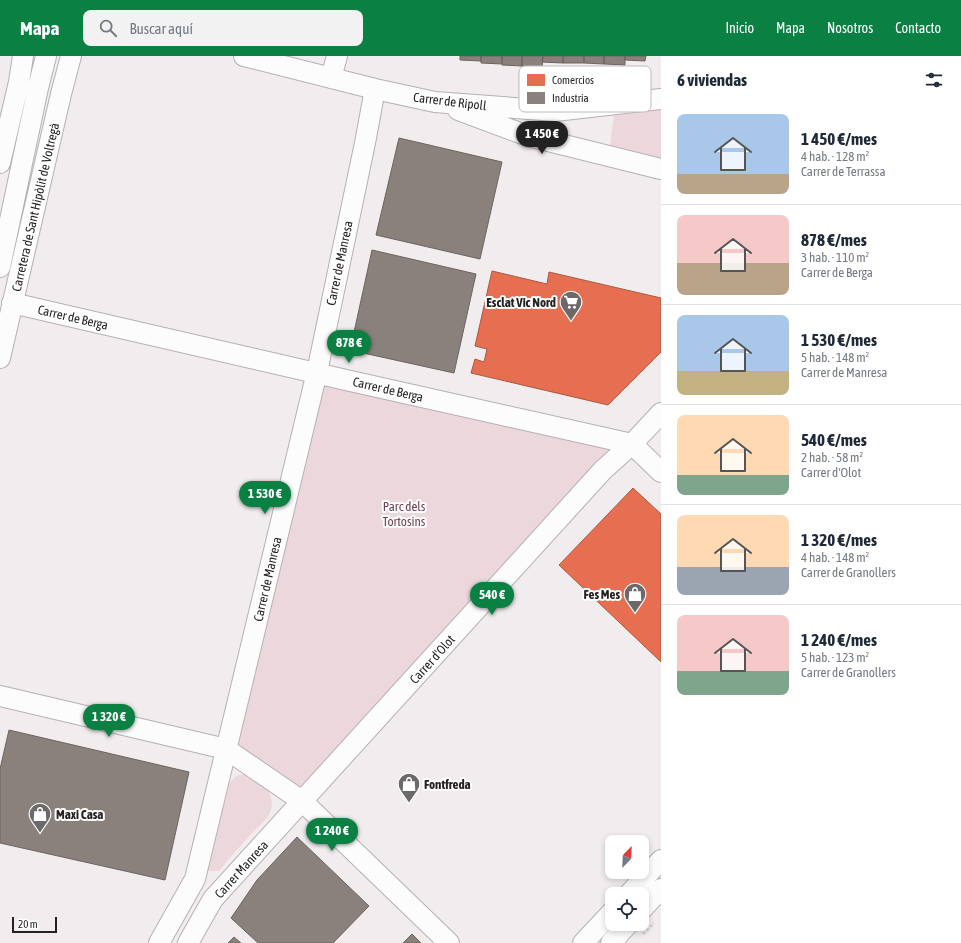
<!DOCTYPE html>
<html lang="es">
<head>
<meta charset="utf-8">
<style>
	body { margin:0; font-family:"Asap Condensed",sans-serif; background:#f2f2f3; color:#1f2937; height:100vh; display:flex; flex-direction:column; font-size:15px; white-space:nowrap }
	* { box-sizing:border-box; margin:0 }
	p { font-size:13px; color:#747a83 }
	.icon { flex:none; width:22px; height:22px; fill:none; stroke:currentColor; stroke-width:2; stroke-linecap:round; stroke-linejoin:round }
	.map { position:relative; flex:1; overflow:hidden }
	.side { display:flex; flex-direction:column; background:#fff; width:300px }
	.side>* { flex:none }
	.needle { width:26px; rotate:23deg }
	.fabs { position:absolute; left:605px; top:779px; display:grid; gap:8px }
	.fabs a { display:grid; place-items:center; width:44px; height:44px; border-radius:8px; background:#fff; box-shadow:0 2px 6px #0003; font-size:20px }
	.scale { position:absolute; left:12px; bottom:10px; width:45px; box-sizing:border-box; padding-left:4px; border:2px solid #262223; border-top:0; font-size:11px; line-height:14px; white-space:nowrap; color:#262223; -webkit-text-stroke:3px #fff; paint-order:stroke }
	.price { position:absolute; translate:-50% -34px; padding:0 9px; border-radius:14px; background:#0b8043; color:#fff; font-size:13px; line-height:26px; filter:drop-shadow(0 1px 2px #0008) }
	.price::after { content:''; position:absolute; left:50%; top:24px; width:12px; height:9px; margin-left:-6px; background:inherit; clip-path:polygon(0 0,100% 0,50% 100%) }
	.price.active { background:#222; color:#fff }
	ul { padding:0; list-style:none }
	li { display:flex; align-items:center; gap:12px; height:100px; padding:0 16px }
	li+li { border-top:1px solid #e0e1e3 }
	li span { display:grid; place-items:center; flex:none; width:112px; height:80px; border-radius:8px; color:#555 }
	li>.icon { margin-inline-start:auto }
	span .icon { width:48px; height:48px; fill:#fffc; stroke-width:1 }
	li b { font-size:17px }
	h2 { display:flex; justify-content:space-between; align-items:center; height:48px; padding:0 16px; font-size:17px }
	header { display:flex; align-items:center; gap:24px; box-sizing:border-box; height:56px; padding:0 20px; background:#0b8043; color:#fff }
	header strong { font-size:19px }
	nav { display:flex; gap:22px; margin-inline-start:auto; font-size:14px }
	.search { width:280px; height:36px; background:#f2f2f3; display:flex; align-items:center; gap:10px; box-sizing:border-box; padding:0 14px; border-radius:8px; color:#747a83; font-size:15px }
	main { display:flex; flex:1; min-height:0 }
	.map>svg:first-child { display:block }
	.green { fill:#ebd7dc }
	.shops { fill:#e76f51; stroke:#ad5843 }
	.industry { fill:#8a817c; stroke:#6c6461 }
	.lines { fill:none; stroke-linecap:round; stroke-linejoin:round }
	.minor-casing { stroke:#b5b1b2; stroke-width:22 }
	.path { stroke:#d3d2d2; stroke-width:2.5; stroke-dasharray:3 2; stroke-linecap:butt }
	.minor { stroke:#fdfcfc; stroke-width:20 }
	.labels { text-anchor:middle; stroke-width:4; stroke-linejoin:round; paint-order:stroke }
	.street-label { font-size:13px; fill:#262223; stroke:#fff }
	.poi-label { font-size:13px; font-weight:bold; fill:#262223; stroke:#fff; text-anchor:end }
	.park-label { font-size:13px; fill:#6f3e4f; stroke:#fff }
	.key { fill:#fff; stroke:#bebdbd; stroke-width:1 }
	.key-label { font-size:11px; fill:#262223 }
</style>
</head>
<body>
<header>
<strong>Mapa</strong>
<div class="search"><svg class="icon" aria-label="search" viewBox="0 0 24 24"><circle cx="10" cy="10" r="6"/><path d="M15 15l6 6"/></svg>Buscar aquí</div>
<nav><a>Inicio</a><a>Mapa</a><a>Nosotros</a><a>Contacto</a></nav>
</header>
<main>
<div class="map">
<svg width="661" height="887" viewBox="0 0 661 887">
	<rect width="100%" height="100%" fill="#f1eced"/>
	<!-- green -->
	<path class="green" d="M661 43V113L609 100 615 49Z
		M317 316 632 388 302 745 226 693Z
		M245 718C262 722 277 738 270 757 267 763 259 770 254 775 242 788 230 801 219 815H208L229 729C232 722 237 719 245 718Z"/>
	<!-- shops -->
	<path class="shops" d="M492 215 547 228 549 216 661 242V296L608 349 471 317 475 303 484 306 487 293 475 290Z
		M633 432 661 458V606L559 509Z"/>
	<!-- industry -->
	<path class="industry" d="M460 0H481V5L460 4Z
		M481 0H502V8L481 7Z
		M502 0H522V10L502 9Z
		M522 0H543L542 13 522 12Z
		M543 0H563V7L542 6Z
		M563 0H584V7H563Z
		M584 0H604V8L584 7Z
		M604 0H625V9L604 8Z
		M625 0H646L645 5 625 4Z
		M399 82 502 106 480 203 376 179Z
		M372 194 476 218 454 317 354 295 351 290Z
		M9 674 189 716 165 824 0 787V713Z
		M297 781 369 850 333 887H258L231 862 257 824Z
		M412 878 421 887H403Z
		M234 881 241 887H228Z"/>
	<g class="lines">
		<!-- minor casing -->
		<g class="minor-casing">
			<path id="minor" d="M244 0 375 33 435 46 555 55 661 43
				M331 22 337 0
				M458 54 528 80 661 113
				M0 107 19 26 23 0
				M0 211 38 32 46 0
				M12 247 346 324 632 388 661 416
				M0 302 61 38 71 0
				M0 640 226 693 302 745 449 887
				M629 838 661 804
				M642 853 661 833
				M159 887 195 823 317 316 365 87 375 33
				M188 887 213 843 603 414 632 388 661 357
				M583 887 612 856
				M611 887 628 868"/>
		</g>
		<!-- path -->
		<path class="path" d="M643 878 654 867"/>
		<!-- minor -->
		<use href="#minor" class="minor"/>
	</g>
	<!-- icons -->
	<defs>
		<g id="supermarket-pin" transform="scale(1.15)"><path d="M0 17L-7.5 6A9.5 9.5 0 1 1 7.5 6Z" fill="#6d696a" stroke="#fff"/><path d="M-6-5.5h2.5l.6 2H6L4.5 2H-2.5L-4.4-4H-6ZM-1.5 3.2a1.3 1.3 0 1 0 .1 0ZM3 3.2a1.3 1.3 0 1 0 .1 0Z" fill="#fff"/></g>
		<g id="shop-pin" transform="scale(1.15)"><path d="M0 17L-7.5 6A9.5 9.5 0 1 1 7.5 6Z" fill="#6d696a" stroke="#fff"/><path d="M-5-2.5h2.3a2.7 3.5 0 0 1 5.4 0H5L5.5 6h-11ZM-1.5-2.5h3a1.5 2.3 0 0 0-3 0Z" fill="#fff"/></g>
	</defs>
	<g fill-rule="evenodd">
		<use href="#supermarket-pin" x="571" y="246"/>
		<use href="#shop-pin" x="635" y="538"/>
		<use href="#shop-pin" x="409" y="728"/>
		<use href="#shop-pin" x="40" y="758"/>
	</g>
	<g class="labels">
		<!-- street labels -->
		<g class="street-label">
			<text transform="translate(450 45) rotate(7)" y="5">Carrer de Ripoll</text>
			<text transform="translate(35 151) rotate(-77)" y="5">Carretera de Sant Hipòlit de Voltregà</text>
			<text transform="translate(339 207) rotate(-78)" y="5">Carrer de Manresa</text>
			<text transform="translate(73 261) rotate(13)" y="5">Carrer de Berga</text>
			<text transform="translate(388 333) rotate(13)" y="5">Carrer de Berga</text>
			<text transform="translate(267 523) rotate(-77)" y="5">Carrer de Manresa</text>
			<text transform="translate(432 603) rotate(-48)" y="5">Carrer d'Olot</text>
			<text transform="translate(241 813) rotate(-48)" y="5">Carrer Manresa</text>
		</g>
		<!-- poi labels -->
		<g class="poi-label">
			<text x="556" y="251">Esclat Vic Nord</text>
			<text x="620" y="543">Fes Mes</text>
			<text x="424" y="733" text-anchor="start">Fontfreda</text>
			<text x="56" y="763" text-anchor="start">Maxi Casa</text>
		</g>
		<!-- park labels -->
		<g class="park-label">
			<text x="404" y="455">Parc dels<tspan x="404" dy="15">Tortosins</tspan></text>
		</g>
	</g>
	<!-- legend -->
	<rect x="519" y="10" width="132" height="46" rx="6" class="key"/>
	<rect x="527" y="18" width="18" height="12" fill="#e76f51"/>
	<rect x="527" y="36" width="18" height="12" fill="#8a817c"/>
	<g class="key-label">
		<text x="552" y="28">Comercios</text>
		<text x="552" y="46">Industria</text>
	</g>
</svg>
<div class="fabs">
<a><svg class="needle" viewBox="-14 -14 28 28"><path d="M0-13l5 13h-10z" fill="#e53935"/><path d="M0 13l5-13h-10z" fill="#747a83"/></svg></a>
<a><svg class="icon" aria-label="locate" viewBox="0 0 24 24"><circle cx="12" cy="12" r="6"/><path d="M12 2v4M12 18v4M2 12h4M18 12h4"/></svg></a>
</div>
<div class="scale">20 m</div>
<b class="price active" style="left:542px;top:99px">1 450 €</b>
<b class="price" style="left:349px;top:308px">878 €</b>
<b class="price" style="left:265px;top:459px">1 530 €</b>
<b class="price" style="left:492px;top:560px">540 €</b>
<b class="price" style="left:109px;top:682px">1 320 €</b>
<b class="price" style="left:332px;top:796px">1 240 €</b>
</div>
<section class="side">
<h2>6 viviendas<svg class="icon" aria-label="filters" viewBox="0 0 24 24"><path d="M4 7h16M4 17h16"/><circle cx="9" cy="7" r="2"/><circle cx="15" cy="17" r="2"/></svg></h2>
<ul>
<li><span style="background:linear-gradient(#a9c7e8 75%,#b9a48a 0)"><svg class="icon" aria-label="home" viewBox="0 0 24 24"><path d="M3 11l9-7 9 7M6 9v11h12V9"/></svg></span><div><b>1 450 €/mes</b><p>4 hab. · 128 m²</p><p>Carrer de Terrassa</p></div></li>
<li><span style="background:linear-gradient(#f6c9c9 60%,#b9a48a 0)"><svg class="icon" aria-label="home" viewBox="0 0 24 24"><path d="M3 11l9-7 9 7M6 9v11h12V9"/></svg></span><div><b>878 €/mes</b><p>3 hab. · 110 m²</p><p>Carrer de Berga</p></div></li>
<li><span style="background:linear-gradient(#a9c7e8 70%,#c2b280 0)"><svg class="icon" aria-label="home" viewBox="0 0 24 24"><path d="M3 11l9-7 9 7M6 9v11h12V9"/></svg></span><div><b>1 530 €/mes</b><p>5 hab. · 148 m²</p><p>Carrer de Manresa</p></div></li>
<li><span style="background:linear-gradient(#ffd9b3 75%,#7fa58c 0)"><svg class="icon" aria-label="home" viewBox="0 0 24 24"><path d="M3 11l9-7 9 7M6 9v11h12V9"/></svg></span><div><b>540 €/mes</b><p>2 hab. · 58 m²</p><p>Carrer d'Olot</p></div></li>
<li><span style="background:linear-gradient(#ffd9b3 65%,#9aa5b1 0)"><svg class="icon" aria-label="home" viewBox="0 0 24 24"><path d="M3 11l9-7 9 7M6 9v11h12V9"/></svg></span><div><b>1 320 €/mes</b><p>4 hab. · 148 m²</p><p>Carrer de Granollers</p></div></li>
<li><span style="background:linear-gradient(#f6c9c9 70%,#7fa58c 0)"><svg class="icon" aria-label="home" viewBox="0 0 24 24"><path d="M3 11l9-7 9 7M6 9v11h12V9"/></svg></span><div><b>1 240 €/mes</b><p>5 hab. · 123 m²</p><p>Carrer de Granollers</p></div></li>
</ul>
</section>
</main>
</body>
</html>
